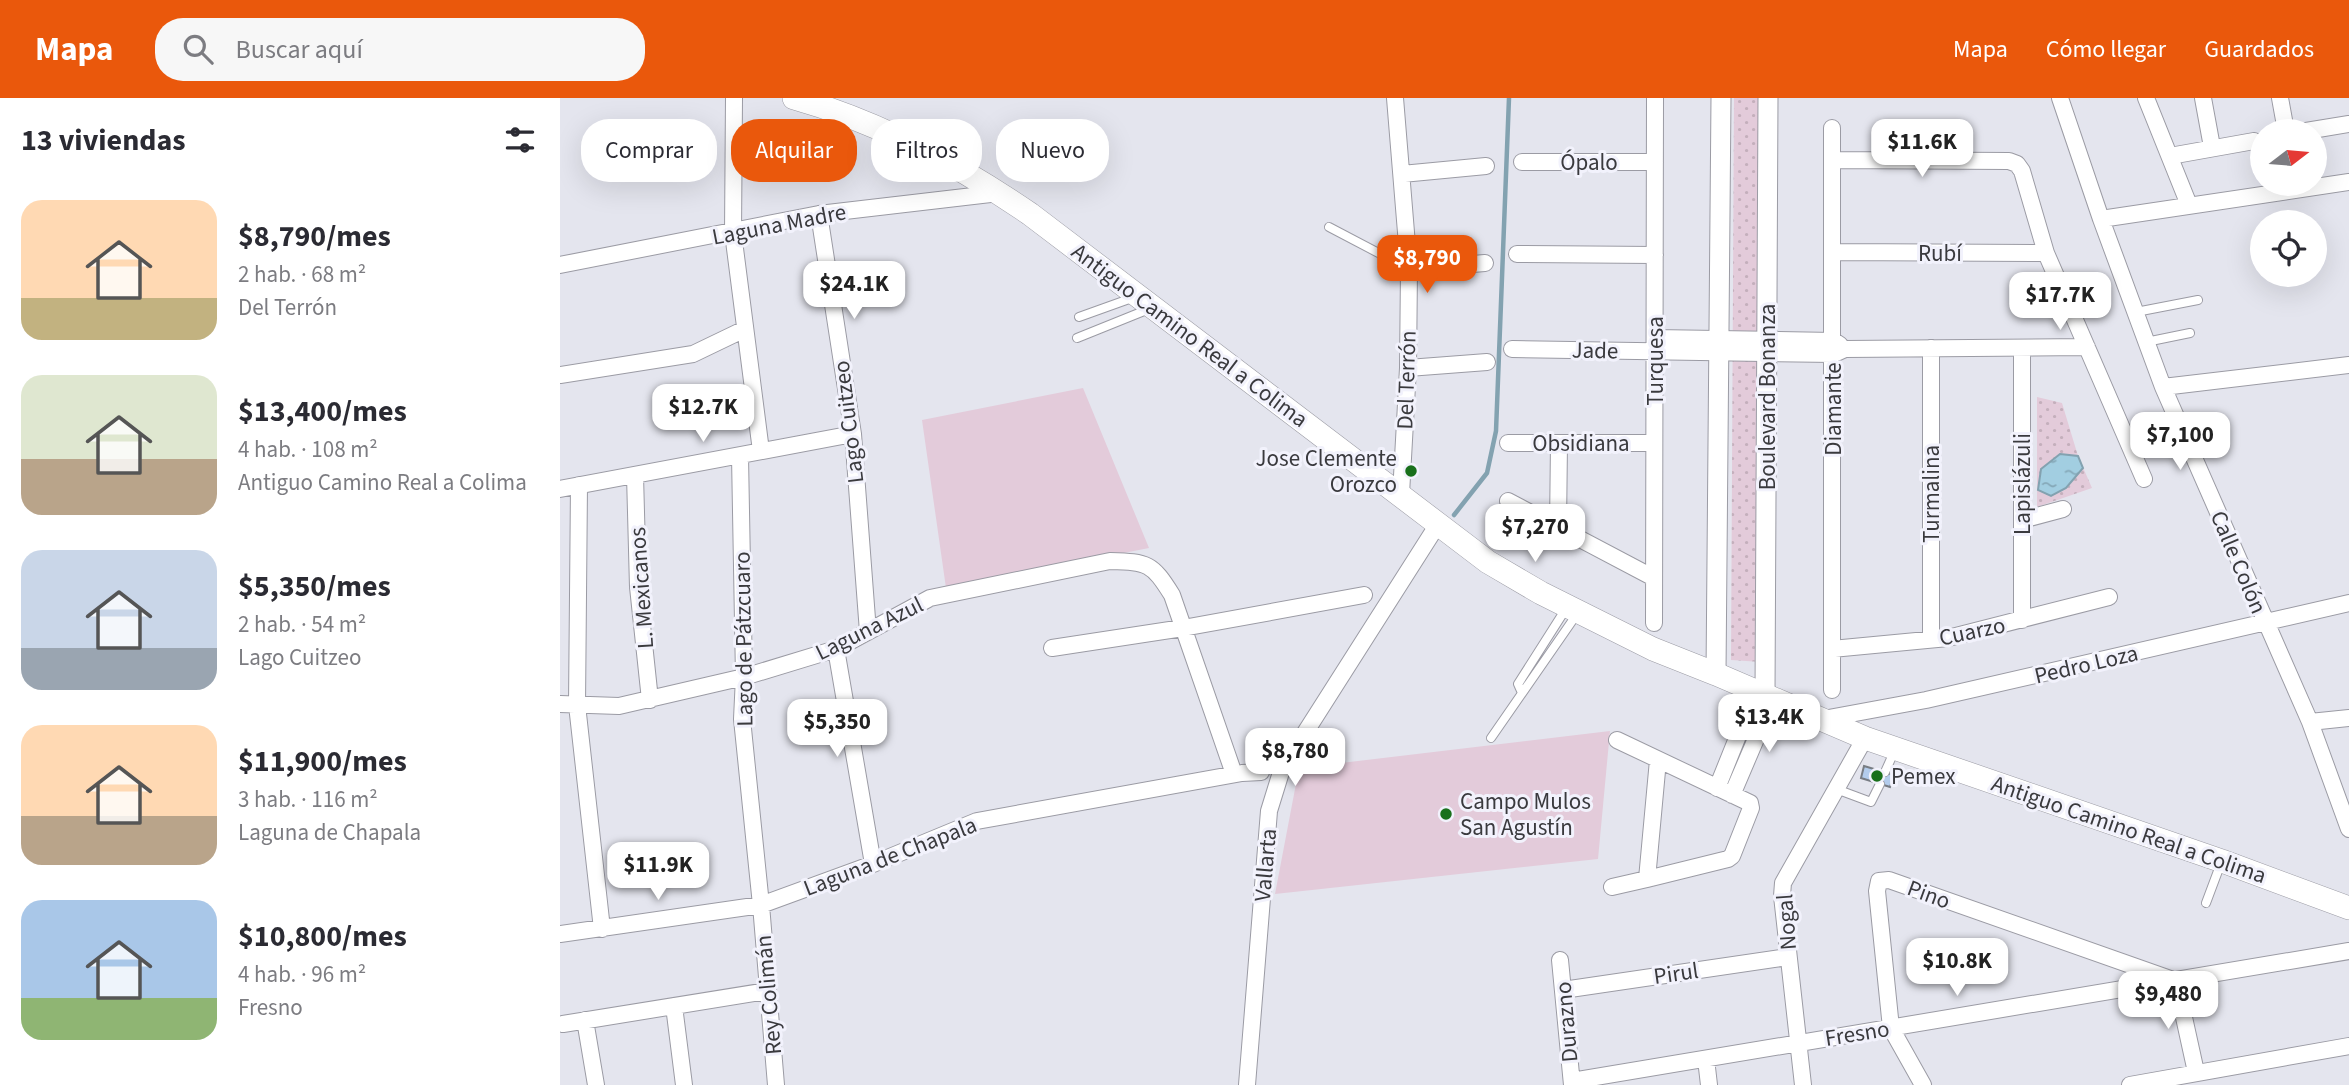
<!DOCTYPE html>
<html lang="es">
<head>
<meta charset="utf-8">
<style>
	body { margin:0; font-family:"Source Sans 3",sans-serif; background:#f7f7f7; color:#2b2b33; height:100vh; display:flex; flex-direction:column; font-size:26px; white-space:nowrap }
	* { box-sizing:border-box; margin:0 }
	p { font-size:23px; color:#7c7c81 }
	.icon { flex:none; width:38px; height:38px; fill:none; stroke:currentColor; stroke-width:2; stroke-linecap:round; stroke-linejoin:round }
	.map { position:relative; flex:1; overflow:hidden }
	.side { display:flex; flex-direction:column; background:#fff; width:560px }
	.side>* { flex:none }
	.banner { position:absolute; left:21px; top:21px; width:665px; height:63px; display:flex; gap:14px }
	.needle { width:46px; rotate:74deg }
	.controls { position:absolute; left:1690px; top:21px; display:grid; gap:14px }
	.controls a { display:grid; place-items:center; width:77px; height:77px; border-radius:50%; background:#fff; box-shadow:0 7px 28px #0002; font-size:35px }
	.price { position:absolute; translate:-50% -60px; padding:0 16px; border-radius:14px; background:#fff; color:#222; font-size:23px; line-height:46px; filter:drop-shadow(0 2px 4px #0008) }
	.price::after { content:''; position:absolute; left:50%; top:42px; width:21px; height:16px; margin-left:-10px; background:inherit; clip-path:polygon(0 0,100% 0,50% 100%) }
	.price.selected { background:#ea580c; color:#fff }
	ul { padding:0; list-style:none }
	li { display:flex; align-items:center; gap:21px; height:175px; padding:0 21px }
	li span { display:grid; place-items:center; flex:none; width:196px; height:140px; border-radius:21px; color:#555 }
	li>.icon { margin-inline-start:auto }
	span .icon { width:84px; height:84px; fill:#fffc; stroke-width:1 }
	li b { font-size:30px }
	h2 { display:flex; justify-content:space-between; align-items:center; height:84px; padding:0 21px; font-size:30px }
	.chip { padding:0 24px; border-radius:28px; background:#fff; box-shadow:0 7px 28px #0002; font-size:24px; line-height:63px }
	.chip.selected { background:#ea580c; color:#fff }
	header { display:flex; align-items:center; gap:42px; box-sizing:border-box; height:98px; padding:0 35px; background:#ea580c; color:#fff }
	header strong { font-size:33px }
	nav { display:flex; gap:38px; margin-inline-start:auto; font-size:24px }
	.search { width:490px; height:63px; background:#f7f7f7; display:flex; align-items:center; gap:18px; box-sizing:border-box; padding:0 24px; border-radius:28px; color:#7c7c81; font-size:26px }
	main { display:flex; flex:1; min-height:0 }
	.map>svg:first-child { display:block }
	.park { fill:url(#park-dots) }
	.garden { fill:#e3cbda }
	.water { fill:url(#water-ripples); stroke:#83a2b0; stroke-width:2 }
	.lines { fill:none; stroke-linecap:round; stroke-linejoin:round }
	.stream { stroke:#83a2b0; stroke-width:4.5 }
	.building { fill:#b3ccec; stroke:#787d84; stroke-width:2 }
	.service-casing { stroke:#9b9ba4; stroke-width:10 }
	.minor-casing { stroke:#9b9ba4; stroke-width:18 }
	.tertiary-casing { stroke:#9b9ba4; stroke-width:21 }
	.secondary-casing { stroke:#9b9ba4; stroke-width:24 }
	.service { stroke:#fff; stroke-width:8 }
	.minor { stroke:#fff; stroke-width:16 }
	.tertiary { stroke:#fff; stroke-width:19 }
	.secondary { stroke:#fff; stroke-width:23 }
	.poi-dot { fill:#19701b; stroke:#f2f2fc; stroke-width:2.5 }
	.labels { text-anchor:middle; stroke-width:6; stroke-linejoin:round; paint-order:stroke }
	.street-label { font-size:23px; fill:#3a3a3e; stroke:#f2f2fc }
	.poi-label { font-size:23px; fill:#3a3a3e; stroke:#f2f2fc; text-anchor:start }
</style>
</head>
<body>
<header>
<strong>Mapa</strong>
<div class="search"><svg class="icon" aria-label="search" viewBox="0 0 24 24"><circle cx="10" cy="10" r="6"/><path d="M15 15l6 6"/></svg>Buscar aquí</div>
<nav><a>Mapa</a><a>Cómo llegar</a><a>Guardados</a></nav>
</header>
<main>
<section class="side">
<h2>13 viviendas<svg class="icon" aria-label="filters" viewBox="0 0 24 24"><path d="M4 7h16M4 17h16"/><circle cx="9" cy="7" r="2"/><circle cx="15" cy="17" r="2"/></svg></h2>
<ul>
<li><span style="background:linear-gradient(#ffd9b3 70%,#c2b280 0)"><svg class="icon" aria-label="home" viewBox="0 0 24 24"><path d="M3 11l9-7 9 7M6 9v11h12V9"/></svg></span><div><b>$8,790/mes</b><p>2 hab. · 68 m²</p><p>Del Terrón</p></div></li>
<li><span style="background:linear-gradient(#dfe7d0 60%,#b9a48a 0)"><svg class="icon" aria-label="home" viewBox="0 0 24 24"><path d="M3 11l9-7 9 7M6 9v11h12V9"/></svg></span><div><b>$13,400/mes</b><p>4 hab. · 108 m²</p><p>Antiguo Camino Real a Colima</p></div></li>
<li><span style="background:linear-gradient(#c9d6e8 70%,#9aa5b1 0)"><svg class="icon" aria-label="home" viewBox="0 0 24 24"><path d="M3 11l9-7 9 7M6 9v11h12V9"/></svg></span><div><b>$5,350/mes</b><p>2 hab. · 54 m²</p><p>Lago Cuitzeo</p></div></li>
<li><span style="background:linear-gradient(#ffd9b3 65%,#b9a48a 0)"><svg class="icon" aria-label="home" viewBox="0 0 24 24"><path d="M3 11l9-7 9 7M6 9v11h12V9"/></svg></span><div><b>$11,900/mes</b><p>3 hab. · 116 m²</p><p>Laguna de Chapala</p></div></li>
<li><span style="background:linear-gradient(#a9c7e8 70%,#8fb573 0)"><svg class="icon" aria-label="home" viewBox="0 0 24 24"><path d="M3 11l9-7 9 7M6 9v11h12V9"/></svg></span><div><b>$10,800/mes</b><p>4 hab. · 96 m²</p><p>Fresno</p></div></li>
</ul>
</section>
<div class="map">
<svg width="1789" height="987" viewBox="0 0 1789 987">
	<defs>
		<pattern id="park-dots" width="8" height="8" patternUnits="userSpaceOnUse" patternTransform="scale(1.75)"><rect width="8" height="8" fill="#e3cbda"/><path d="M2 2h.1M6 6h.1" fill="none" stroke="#c4afbc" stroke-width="1.8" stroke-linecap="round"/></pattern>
		<pattern id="water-ripples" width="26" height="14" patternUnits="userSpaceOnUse" patternTransform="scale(1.75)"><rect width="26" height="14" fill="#a2cee1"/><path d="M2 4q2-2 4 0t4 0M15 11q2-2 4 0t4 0" fill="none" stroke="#85a8b8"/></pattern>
	</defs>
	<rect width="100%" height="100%" fill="#e4e5ee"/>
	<!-- park -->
	<path class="park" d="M1174 0H1204L1201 564 1171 562Z
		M1477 299 1502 305 1518 358 1532 390 1477 409Z"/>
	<!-- garden -->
	<path class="garden" d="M523 290 589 450 386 490 362 322Z
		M1050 633 1038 761 715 796 739 670Z"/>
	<!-- water -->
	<path class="water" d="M1500 356 1518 358 1523 370 1506 390 1491 398 1478 392 1481 371Z"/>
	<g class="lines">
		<!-- stream -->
		<path class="stream" d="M894 417 927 375 936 333 949 0"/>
	</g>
	<!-- building -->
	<path class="building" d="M1304 668 1334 677 1330 689 1301 680Z"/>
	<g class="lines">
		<!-- service casing -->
		<g class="service-casing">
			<path id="service" d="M769 129 849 171
				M1576 214 1638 202
				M519 219 572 200
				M517 240 589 211
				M1586 244 1630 235
				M962 595 958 586 1007 509
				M931 640 1017 516
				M1325 674 1334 654
				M1276 691 1311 704 1320 686
				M1646 805 1661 765"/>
		</g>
		<!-- minor casing -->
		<g class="minor-casing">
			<path id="minor" d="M174 0 173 135 201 353
				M835 0 849 171 848 270 841 396
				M1500 0 1541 121 1603 289 1750 624 1789 731
				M1586 0 1629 107
				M1643 0 1652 49
				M1720 0 1726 33
				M1746 33 1789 26
				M1610 58 1694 43
				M1274 62 1449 63 1457 66 1462 73 1486 155 1584 381
				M962 64H1095
				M842 76 926 68
				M259 116 293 336 308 534
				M1541 121 1789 84
				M1273 154 1486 155
				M957 156 1095 157
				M0 167 259 116 439 95
				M849 171 925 165
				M1095 240 1274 243 1280 247
				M952 251 1274 256 1285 251 1527 249
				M848 270 927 264
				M0 277 133 256 185 231
				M1603 289 1789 267
				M948 345H1094
				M180 358 184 579 182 621 201 807 216 987
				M75 377 78 489 90 602
				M19 387 17 607 42 831
				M0 391 293 336
				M948 403 1094 480
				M1462 422 1503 411
				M998 430 999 345
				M1462 522V250
				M1094 525 1095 0
				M1371 541V250
				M492 550 623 530 804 497
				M276 551 313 766
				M1272 551 1388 540 1549 499
				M1272 592V30
				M0 606 59 608 184 579 276 551 370 500 550 463C588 464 592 465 612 497L674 676
				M1263 621 1366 602 1789 505
				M1750 624 1789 620
				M1057 642 1190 705 1191 710 1172 758 1168 761 1087 781
				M1157 690 1196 593
				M1172 697 1213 601
				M1052 789 1087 781 1098 662
				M0 836 201 807 313 766 417 723 682 675 701 674
				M1000 862 1012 987
				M1003 892 1228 859
				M114 908 124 987
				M25 922 36 987
				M3 926 207 893
				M1146 961 1149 987
				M1012 983 1789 853
				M687 987 709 713 722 671 878 426
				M1243 987 1222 798 1223 785 1305 640
				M1363 987 1331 930 1317 793 1319 783 1329 782 1616 883 1636 974
				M1570 987 1789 948"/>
		</g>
		<!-- tertiary casing -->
		<g class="tertiary-casing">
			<path id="tertiary" d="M1156 576 1161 0
				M1205 597 1208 0"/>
		</g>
		<!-- secondary casing -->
		<g class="secondary-casing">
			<path id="secondary" d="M234 0C320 24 397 66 470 116L928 464 981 495 1093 551 1156 576 1305 640 1662 763 1789 810"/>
		</g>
		<!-- service -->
		<use href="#service" class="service"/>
		<!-- minor -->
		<use href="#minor" class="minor"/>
		<!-- tertiary -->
		<use href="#tertiary" class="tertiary"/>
		<!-- secondary -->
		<use href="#secondary" class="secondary"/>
	</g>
	<!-- markers -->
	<g class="poi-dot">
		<circle cx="851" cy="373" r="7"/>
		<circle cx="1317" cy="678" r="7"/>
		<circle cx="886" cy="716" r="7"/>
	</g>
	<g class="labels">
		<!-- street labels -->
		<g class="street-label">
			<text x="1029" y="72">Ópalo</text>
			<text transform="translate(219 126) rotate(-11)" y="8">Laguna Madre</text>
			<text x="1380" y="163">Rubí</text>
			<text transform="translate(630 237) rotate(37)" y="8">Antiguo Camino Real a Colima</text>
			<text transform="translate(1035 252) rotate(1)" y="8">Jade</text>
			<text transform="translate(1095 263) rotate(-90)" y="8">Turquesa</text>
			<text transform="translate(846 282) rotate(-88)" y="8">Del Terrón</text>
			<text transform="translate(1207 299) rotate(-90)" y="8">Boulevard Bonanza</text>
			<text transform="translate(1273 311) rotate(-90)" y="8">Diamante</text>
			<text transform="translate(288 324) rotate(-97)" y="8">Lago Cuitzeo</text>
			<text x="1021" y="353">Obsidiana</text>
			<text transform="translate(1462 386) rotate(-90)" y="8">Lapislázuli</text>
			<text transform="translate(1371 396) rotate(-90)" y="8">Turmalina</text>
			<text transform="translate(1679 464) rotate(67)" y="8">Calle Colón</text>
			<text transform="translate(81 490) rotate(-94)" y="8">L. Mexicanos</text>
			<text transform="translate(309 530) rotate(-26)" y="8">Laguna Azul</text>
			<text transform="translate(1412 533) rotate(-12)" y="8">Cuarzo</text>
			<text transform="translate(183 541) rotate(-91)" y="8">Lago de Pátzcuaro</text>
			<text transform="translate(1526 566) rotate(-13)" y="8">Pedro Loza</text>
			<text transform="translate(1569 731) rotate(19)" y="8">Antiguo Camino Real a Colima</text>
			<text transform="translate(330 758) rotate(-21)" y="8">Laguna de Chapala</text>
			<text transform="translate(705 767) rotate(-85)" y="8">Vallarta</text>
			<text transform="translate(1369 796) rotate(20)" y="8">Pino</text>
			<text transform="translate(1226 824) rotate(-94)" y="8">Nogal</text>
			<text transform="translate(1116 875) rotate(-8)" y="8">Pirul</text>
			<text transform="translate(208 897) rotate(-95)" y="8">Rey Colimán</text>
			<text transform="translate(1006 924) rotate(-95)" y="8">Durazno</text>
			<text transform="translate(1297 935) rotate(-9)" y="8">Fresno</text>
		</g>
		<!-- poi labels -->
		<g class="poi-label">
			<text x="837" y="368" text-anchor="end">Jose Clemente<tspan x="837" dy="26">Orozco</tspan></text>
			<text x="1331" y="686">Pemex</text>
			<text x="900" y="711">Campo Mulos<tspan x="900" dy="26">San Agustín</tspan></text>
		</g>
	</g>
</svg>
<div class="controls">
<a><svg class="needle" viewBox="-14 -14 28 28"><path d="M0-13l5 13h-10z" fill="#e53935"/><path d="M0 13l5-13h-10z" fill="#7c7c81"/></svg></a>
<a><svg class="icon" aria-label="locate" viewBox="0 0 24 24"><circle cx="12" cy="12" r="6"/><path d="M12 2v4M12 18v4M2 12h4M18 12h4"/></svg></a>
</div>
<b class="price" style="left:1362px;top:81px">$11.6K</b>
<b class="price selected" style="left:867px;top:197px">$8,790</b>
<b class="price" style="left:294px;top:223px">$24.1K</b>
<b class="price" style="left:1500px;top:234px">$17.7K</b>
<b class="price" style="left:143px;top:346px">$12.7K</b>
<b class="price" style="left:1620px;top:374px">$7,100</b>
<b class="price" style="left:975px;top:466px">$7,270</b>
<b class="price" style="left:1209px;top:656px">$13.4K</b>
<b class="price" style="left:277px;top:661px">$5,350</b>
<b class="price" style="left:735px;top:690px">$8,780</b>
<b class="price" style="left:98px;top:804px">$11.9K</b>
<b class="price" style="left:1397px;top:900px">$10.8K</b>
<b class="price" style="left:1608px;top:933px">$9,480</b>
<div class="banner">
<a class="chip">Comprar</a>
<a class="chip selected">Alquilar</a>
<a class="chip">Filtros</a>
<a class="chip">Nuevo</a>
</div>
</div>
</main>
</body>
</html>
